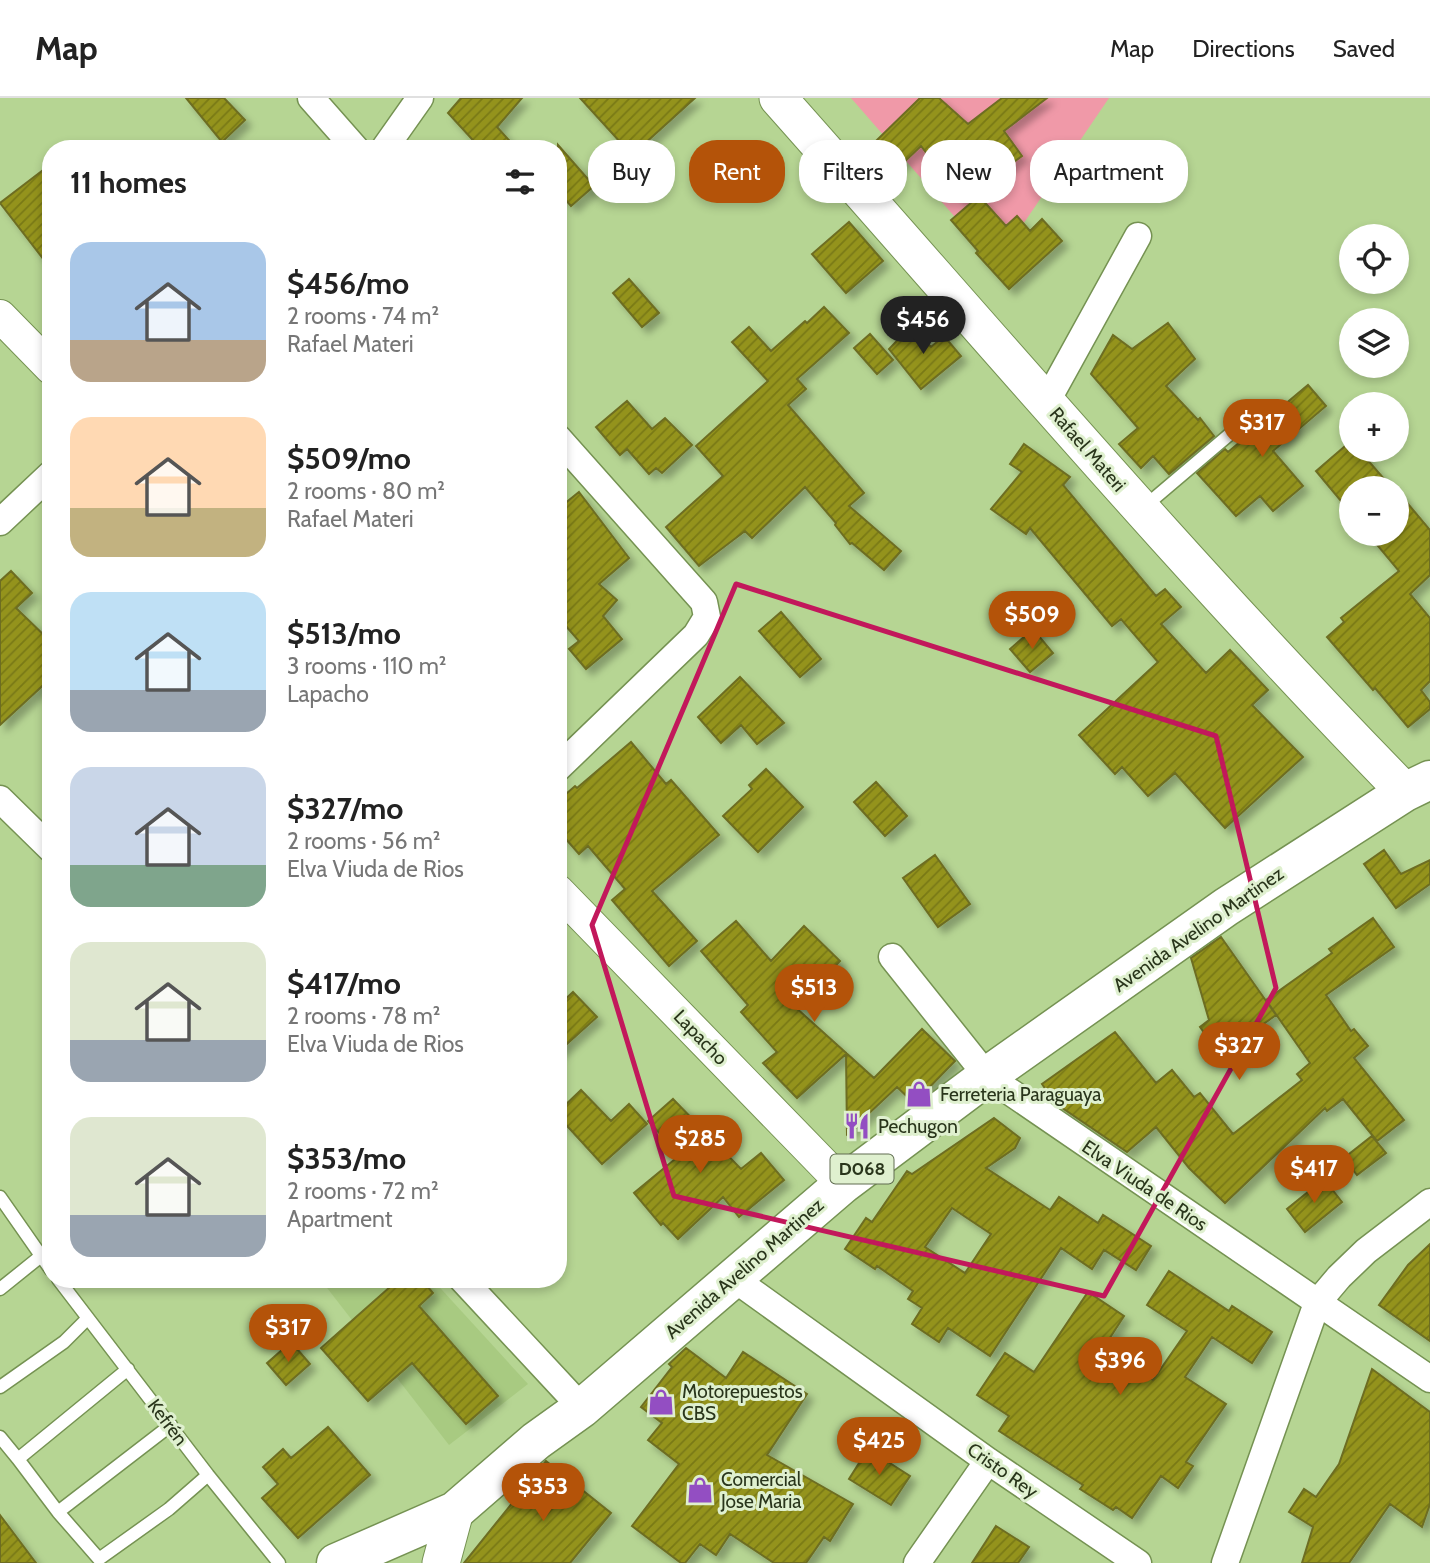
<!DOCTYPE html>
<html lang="en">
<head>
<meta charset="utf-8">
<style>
	body { margin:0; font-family:Cabin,sans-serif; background:#f2f2f2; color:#222; height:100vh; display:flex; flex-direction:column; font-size:26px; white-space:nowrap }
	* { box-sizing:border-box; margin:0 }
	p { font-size:23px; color:#767676 }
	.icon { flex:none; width:38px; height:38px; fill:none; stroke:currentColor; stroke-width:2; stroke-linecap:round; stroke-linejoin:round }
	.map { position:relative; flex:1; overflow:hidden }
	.details { position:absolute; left:42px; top:42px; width:525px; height:1148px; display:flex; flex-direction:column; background:#fff; border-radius:28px; box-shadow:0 4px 10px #0003 }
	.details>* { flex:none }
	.hud { position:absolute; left:588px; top:42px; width:665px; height:63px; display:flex; gap:14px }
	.fabs { position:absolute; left:1339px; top:126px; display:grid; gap:14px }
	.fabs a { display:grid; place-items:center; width:70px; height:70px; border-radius:50%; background:#fff; box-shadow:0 4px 10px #0003; font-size:35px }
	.price { position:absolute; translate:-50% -60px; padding:0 16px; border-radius:24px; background:#b45309; color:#fff; font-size:23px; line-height:46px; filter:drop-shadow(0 2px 4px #0008) }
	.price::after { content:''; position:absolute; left:50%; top:42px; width:21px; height:16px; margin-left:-10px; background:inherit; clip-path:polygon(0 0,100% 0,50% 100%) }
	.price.selected { background:#222; color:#fff }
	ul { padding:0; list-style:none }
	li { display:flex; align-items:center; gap:21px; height:175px; padding:0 28px }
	li span { display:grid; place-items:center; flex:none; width:196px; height:140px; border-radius:21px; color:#555 }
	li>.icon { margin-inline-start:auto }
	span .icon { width:84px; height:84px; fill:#fffc; stroke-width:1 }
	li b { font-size:30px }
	h2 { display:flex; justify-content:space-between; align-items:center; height:84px; padding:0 28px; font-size:30px }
	.pill { padding:0 24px; border-radius:28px; background:#fff; box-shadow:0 4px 10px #0003; font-size:24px; line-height:63px }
	.pill.selected { background:#b45309; color:#fff }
	header { display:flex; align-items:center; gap:42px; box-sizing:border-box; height:98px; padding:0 35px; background:#fff; border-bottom:2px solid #e0e0e0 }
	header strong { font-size:33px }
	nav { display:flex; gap:38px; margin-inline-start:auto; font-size:24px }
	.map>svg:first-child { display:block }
	.built { fill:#a8ca81 }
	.green { fill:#f099a8 }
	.building { fill:url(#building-hatch); stroke:#6d6d22; stroke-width:2; fill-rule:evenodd; filter:url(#shadow) }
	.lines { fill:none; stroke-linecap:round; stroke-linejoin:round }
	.service-casing { stroke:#759252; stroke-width:15 }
	.minor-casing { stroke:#759252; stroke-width:29 }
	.tertiary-casing { stroke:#759252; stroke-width:34 }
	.secondary-casing { stroke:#759252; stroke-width:39 }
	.primary-casing { stroke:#759252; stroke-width:41 }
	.service { stroke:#fff; stroke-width:12 }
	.minor { stroke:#fff; stroke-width:26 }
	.tertiary { stroke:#fff; stroke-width:32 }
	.secondary { stroke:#fff; stroke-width:37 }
	.primary { stroke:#fff; stroke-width:38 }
	.marked { fill:none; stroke:#c2185b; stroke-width:5; stroke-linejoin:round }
	.labels { text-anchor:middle; stroke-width:6; stroke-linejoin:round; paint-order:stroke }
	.shield { fill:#dff0cf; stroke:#606d51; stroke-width:2 }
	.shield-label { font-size:18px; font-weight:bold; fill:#29351b }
	.street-label { font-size:19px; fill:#29351b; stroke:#dff0cf }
	.poi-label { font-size:19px; fill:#29351b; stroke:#dff0cf; text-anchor:start }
</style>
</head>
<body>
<header>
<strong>Map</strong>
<nav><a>Map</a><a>Directions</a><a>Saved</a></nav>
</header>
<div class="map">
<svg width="1430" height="1465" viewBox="0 0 1430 1465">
	<defs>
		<pattern id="building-hatch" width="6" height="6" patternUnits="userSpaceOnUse" patternTransform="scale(1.75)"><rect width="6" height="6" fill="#94931c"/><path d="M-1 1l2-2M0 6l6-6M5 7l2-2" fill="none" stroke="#797918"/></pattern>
		<filter id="shadow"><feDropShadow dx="6" dy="6" stdDeviation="3.5" flood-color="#0004"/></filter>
	</defs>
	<rect width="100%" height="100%" fill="#b6d593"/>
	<!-- built -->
	<path class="built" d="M330 1181H432L528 1286 449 1347 324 1186Z"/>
	<!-- green -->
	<path class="green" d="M851 0H1109L996 166Z"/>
	<!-- building -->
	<path class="building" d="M186 0H224L245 22 222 44Z
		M461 0H522L497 29 517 51H481L448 15Z
		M580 0H695L632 57Z
		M920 0H939L968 26 1002 0H1047L1004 33 1022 58 962 102 921 48 902 66 877 42Z
		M558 47 594 88 571 108 558 93Z
		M51 66V171L0 105Z
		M979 98 1006 128 1017 118 1030 133 1042 121 1062 143 1009 191 976 155 978 153 951 122Z
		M849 124 883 163 846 195 812 156Z
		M629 181 659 215 642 229 613 195Z
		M824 209 849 235 797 281 806 291 788 307 864 395 849 408 901 453 884 472 852 445 850 446 835 427 836 425 805 389 752 440 745 433 699 468 666 429 723 378 696 348 768 283 732 244 749 229 771 253 805 223 807 225Z
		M1168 225 1195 261 1166 288 1198 322 1200 320 1214 338 1169 376 1153 358 1141 370 1119 346 1138 330 1091 276 1113 237 1132 251Z
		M911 228 931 249 944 238 961 258 921 291 889 251Z
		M870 236 893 262 877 276 854 250Z
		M1308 287 1326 308 1273 353 1303 388 1273 413 1260 398 1236 418 1197 375 1225 351 1228 354Z
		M627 303 652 331 665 320 692 347 662 375 656 370 649 376 627 351 620 357 596 329Z
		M1351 343V352H1359L1392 390H1351V415L1316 373Z
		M1024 346 1070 379 1063 387 1156 498 1165 491 1181 509 1161 526 1206 575 1230 552 1268 592 1252 607 1303 659 1225 730 1175 675 1148 698 1122 669 1115 676 1079 637 1158 564 1121 521 1112 528 1030 430 1026 436 991 411 1022 374 1010 366Z
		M579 394 629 460 599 486 617 502 603 518 622 541 586 571 569 551 579 543 558 519V411Z
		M1398 394 1430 432V477L1410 496 1430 520V583L1421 592 1430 604V611L1408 629 1375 590 1373 592 1327 539 1344 524 1341 520 1399 473 1368 436H1396V396L1398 398Z
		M11 473 32 495 16 510 51 544V580L0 627V483Z
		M781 514 821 561 800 579 759 533Z
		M1033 531 1053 555 1030 574 1010 551Z
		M740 579 784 625 757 646 741 627 721 645 698 619Z
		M631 644 666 686 671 682 719 737 652 793 697 843 669 868 612 802 625 791 588 748 579 756 558 732V703L575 688 577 690Z
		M766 671 803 709 758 754 723 718 752 691 749 687Z
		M876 684 907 718 885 738 854 704Z
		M1384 752 1401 776 1430 762V786L1396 810 1364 766Z
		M935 757 970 806 938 829 903 780Z
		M1373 820 1394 849 1326 897 1351 933 1354 931 1368 948 1354 960 1404 1022 1377 1043 1343 1001 1327 1013 1325 1010 1225 1105 1189 1070 1156 1029 1127 1054 1055 1005 1042 986 1115 934 1156 985 1172 972 1194 999 1200 995 1233 1036 1302 982 1297 976 1310 965 1266 902 1332 855 1329 851Z
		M736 823 771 863 804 828 840 863 825 879 815 870 784 899 874 980 922 931 955 963 914 1005 897 989 847 1036 846 956 797 1000 763 965 777 954 741 914 748 907 701 853Z
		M1221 839 1276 917 1220 957 1200 929 1209 922 1191 860Z
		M573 894 597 919 558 954V908Z
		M581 992 611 1023 629 1006 647 1026 602 1066 558 1018V1014Z
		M673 1001 741 1071 761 1055 784 1082 739 1119 723 1099 678 1141 663 1125 661 1127 634 1095 680 1057 648 1023Z
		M994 1020 1020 1040 1015 1050 986 1070 1050 1112 1059 1099 1098 1125 1103 1117 1151 1148 1136 1172 1104 1152 1092 1171 1061 1150 990 1258 948 1230 939 1244 912 1226 922 1210 908 1201 913 1193 877 1168 875 1171 845 1151 866 1120 872 1124 907 1073 912 1076ZM952 1110 991 1136 965 1175 925 1149Z
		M1372 1038 1386 1055 1357 1077 1344 1060Z
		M1324 1081 1342 1104 1305 1134 1287 1111Z
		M1430 1146V1243L1379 1207 1408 1167Z
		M1169 1173 1229 1213 1232 1208 1272 1234 1252 1265 1212 1239 1185 1279 1226 1306 1186 1364 1193 1368 1178 1390 1161 1378 1132 1420 1116 1409 1113 1412 1080 1391 1083 1387 999 1333 1009 1318 977 1297 1005 1255 1034 1274 1088 1194 1124 1218 1104 1249 1153 1282 1187 1233 1147 1207Z
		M399 1181H421L433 1195 419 1208 498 1298 466 1326 412 1265 368 1303 321 1250Z
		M291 1244 310 1266 286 1287 267 1265Z
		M686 1250 726 1280 743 1254 807 1296 767 1357 853 1406 830 1443 824 1439 806 1465H774L730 1436 716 1457 700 1446 685 1465H681L632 1428 679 1366 648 1342 662 1325 641 1309 672 1269 669 1266Z
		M1372 1271 1430 1314V1406L1422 1429 1390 1406 1349 1465H1302L1313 1429 1289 1414 1304 1391 1316 1399 1339 1366Z
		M328 1329 370 1377 298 1440 262 1400 278 1386 263 1369 283 1351 291 1360Z
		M868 1351 910 1378 891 1407 849 1381Z
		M546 1363 611 1415 570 1465H464Z
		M0 1417 36 1465H0Z
		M996 1428 1029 1449 1018 1465H972Z"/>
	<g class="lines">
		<!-- service casing -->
		<g class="service-casing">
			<path id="service" d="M1144 409 1243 325
				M0 1099 51 1172
				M58 1181 208 1377 279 1465
				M0 1191 41 1158
				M0 1289 64 1244 88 1220
				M0 1339 18 1361 128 1271
				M18 1361 58 1414 171 1327
				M58 1414 99 1461 169 1411 208 1377"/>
		</g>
		<!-- minor casing -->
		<g class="minor-casing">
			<path id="minor" d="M311 0 356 51
				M384 51 420 0
				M1047 303 1138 138
				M558 340 704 504 707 519 696 537 558 670
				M0 424 51 376
				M0 701 51 751
				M892 859 987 978 1430 1281
				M733 1180 988 1363 1138 1465
				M462 1181 582 1310
				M917 1465 988 1363
				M1225 1465 1317 1205 1339 1179 1366 1153 1430 1104"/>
		</g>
		<!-- tertiary casing -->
		<g class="tertiary-casing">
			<path id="tertiary" d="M0 218 51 270
				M558 793 843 1086"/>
		</g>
		<!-- secondary casing -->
		<g class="secondary-casing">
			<path id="secondary" d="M778 0C985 233 1187 471 1405 694
				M441 1465 455 1413"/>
		</g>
		<!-- primary casing -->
		<g class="primary-casing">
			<path id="primary" d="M336 1465 455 1413 536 1343 582 1310 843 1086 987 978 1226 809 1405 694 1430 682"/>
		</g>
		<!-- service -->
		<use href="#service" class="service"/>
		<!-- minor -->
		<use href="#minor" class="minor"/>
		<!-- tertiary -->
		<use href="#tertiary" class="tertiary"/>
		<!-- secondary -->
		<use href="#secondary" class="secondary"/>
		<!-- primary -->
		<use href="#primary" class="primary"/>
	</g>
	<!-- marked area -->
	<path class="marked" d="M736 486 1216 638 1276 890 1104 1198 674 1098 592 827Z"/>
	<!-- icons -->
	<defs>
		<g id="shop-bare" transform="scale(2.1)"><path d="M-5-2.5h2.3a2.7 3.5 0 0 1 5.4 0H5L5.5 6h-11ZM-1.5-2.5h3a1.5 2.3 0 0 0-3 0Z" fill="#934ec2" stroke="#dff0cf" stroke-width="2.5" paint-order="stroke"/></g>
		<g id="restaurant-bare" transform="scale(2.1)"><path d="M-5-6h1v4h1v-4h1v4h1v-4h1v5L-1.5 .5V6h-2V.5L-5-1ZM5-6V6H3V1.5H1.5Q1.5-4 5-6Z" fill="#934ec2" stroke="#dff0cf" stroke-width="2.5" paint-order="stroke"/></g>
	</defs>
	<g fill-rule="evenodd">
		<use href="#shop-bare" x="919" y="996"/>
		<use href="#restaurant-bare" x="857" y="1028"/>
		<use href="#shop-bare" x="661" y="1304"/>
		<use href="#shop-bare" x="700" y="1392"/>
	</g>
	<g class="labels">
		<!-- shield labels -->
		<rect class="shield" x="830.5" y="1056.5" width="63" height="29" rx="5"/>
		<g class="shield-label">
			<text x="862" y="1077">D068</text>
		</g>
		<!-- street labels -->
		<g class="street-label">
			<text transform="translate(1088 351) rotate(49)" y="7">Rafael Materi</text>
			<text transform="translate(1198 831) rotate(-35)" y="7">Avenida Avelino Martinez</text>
			<text transform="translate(701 939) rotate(46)" y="7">Lapacho</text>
			<text transform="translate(1145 1087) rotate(34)" y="7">Elva Viuda de Rios</text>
			<text transform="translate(744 1170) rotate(-41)" y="7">Avenida Avelino Martinez</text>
			<text transform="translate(168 1324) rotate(53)" y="7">Kefrén</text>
			<text transform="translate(1003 1372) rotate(35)" y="7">Cristo Rey</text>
		</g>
		<!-- poi labels -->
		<g class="poi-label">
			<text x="940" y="1003">Ferreteria Paraguaya</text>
			<text x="878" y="1035">Pechugon</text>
			<text x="682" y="1300">Motorepuestos<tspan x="682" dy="22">CBS</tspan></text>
			<text x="721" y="1388">Comercial<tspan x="721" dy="22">Jose Maria</tspan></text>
		</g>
	</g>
</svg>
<div class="fabs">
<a><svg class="icon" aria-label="locate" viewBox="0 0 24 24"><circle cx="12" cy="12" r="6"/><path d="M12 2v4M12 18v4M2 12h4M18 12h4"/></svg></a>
<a><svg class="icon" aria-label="layers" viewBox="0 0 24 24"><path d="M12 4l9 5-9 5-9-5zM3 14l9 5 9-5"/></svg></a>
<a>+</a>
<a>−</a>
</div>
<b class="price selected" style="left:923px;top:258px">$456</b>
<b class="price" style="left:1262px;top:361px">$317</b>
<b class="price" style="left:1032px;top:553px">$509</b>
<b class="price" style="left:814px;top:926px">$513</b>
<b class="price" style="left:1239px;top:984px">$327</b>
<b class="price" style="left:700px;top:1077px">$285</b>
<b class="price" style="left:1314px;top:1107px">$417</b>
<b class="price" style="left:288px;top:1266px">$317</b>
<b class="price" style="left:1120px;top:1299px">$396</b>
<b class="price" style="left:879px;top:1379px">$425</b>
<b class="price" style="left:543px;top:1425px">$353</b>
<div class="hud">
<a class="pill">Buy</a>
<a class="pill selected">Rent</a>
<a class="pill">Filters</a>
<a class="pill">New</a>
<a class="pill">Apartment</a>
</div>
<section class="details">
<h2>11 homes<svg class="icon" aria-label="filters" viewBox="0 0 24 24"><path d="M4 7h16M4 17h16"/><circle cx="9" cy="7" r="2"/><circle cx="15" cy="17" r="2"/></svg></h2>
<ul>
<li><span style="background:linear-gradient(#a9c7e8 70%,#b9a48a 0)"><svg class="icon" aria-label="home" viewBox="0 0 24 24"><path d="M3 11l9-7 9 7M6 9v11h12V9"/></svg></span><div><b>$456/mo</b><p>2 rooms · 74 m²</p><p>Rafael Materi</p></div></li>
<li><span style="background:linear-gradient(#ffd9b3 65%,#c2b280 0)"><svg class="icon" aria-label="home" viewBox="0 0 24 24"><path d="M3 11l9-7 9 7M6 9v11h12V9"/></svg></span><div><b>$509/mo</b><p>2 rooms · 80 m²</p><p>Rafael Materi</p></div></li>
<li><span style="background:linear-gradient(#bfe0f5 70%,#9aa5b1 0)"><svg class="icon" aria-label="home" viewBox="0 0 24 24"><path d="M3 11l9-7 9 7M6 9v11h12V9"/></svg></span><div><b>$513/mo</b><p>3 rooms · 110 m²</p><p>Lapacho</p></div></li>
<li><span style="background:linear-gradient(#c9d6e8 70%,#7fa58c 0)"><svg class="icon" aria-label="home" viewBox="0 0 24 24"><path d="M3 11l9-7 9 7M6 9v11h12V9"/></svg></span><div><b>$327/mo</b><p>2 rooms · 56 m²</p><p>Elva Viuda de Rios</p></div></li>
<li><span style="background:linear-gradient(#dfe7d0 70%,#9aa5b1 0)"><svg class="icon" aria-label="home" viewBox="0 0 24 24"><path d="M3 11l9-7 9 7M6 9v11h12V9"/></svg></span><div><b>$417/mo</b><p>2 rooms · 78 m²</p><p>Elva Viuda de Rios</p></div></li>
<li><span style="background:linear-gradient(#dfe7d0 70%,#9aa5b1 0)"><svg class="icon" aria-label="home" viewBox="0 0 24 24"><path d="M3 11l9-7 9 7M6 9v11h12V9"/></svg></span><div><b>$353/mo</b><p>2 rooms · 72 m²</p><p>Apartment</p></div></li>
</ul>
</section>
</div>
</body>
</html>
